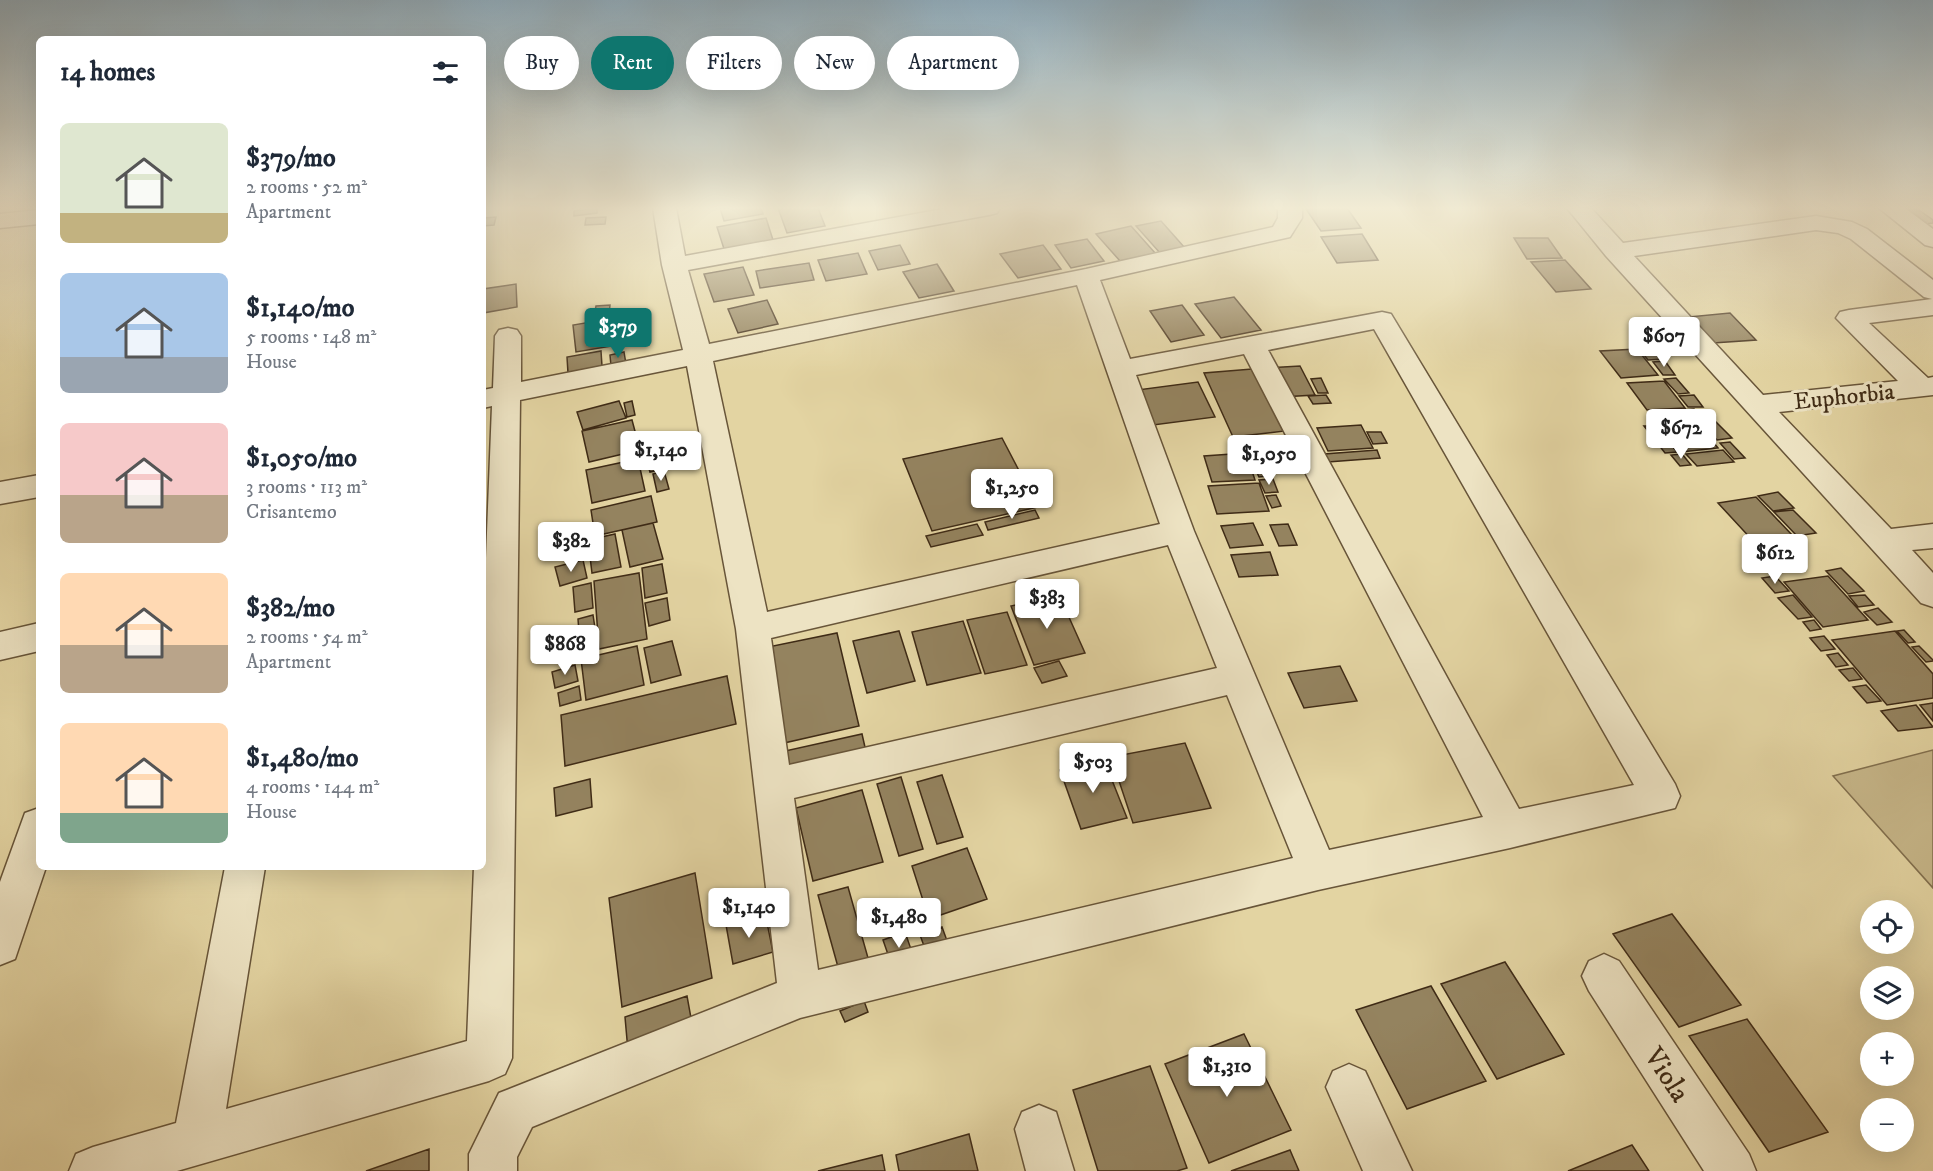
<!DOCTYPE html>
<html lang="en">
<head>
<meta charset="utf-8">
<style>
	body { margin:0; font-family:"IM FELL DW Pica",serif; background:#f6f6f7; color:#1f2937; height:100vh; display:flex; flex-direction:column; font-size:22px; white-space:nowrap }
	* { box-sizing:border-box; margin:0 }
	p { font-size:20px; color:#747a83 }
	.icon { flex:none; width:33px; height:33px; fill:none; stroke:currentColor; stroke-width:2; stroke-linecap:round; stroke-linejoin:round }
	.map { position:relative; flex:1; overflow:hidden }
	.details { position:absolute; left:36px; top:36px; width:450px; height:834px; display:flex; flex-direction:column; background:#fff; border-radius:9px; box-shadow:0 6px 24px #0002 }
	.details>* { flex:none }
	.hud { position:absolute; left:504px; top:36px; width:570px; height:54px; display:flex; gap:12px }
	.controls { position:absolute; left:1860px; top:900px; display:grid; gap:12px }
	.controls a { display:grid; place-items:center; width:54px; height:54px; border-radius:50%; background:#fff; box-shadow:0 6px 24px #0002; font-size:30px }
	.price { position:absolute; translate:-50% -51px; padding:0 14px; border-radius:6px; background:#fff; color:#222; font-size:20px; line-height:39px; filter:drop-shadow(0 2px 3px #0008) }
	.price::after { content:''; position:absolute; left:50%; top:36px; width:18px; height:14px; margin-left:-9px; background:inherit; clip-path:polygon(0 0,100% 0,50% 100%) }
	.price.active { background:#0f766e; color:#fff }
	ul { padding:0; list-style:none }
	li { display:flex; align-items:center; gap:18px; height:150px; padding:0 24px }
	li span { display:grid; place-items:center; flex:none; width:168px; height:120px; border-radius:9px; color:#555 }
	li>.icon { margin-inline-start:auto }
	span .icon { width:72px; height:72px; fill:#fffc; stroke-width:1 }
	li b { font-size:26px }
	h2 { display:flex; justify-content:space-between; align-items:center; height:72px; padding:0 24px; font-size:26px }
	.pill { padding:0 21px; border-radius:27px; background:#fff; box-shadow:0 6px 24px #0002; font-size:21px; line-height:54px }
	.pill.active { background:#0f766e; color:#fff }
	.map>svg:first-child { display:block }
	.green { fill:#c7b78a; stroke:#837150; stroke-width:1.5 }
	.building { fill:#94835f; stroke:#3f2b16; stroke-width:1.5 }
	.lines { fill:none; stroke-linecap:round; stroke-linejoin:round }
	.minor-casing { stroke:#685539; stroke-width:3 }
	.minor { fill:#ede3c3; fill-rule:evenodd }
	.labels { text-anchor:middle; stroke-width:6; stroke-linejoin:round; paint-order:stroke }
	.street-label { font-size:24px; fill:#3f2b16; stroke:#ede3c3 }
	.near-street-label { font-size:28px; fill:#3f2b16; stroke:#ede3c3 }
</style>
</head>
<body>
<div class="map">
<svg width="1933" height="1171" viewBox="0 0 1933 1171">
	<rect width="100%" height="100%" fill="#e3d4a2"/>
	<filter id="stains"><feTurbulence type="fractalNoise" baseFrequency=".00333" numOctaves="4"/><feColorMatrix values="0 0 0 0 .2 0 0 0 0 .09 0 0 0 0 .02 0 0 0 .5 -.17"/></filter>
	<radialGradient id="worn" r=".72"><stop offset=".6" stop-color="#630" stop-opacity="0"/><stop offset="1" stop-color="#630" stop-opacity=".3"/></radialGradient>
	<!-- green -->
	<path class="green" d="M1933 750V888L1833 776Z"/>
	<!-- building -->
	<path class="building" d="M597 208V213L574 216V211Z
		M720 208H761L763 214 724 221Z
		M778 208H818L825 226 787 233Z
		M1347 208 1361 228 1321 231 1306 209Z
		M1916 208 1933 220V223L1919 225 1896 209Z
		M496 217 494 225 483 226V218Z
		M606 217 605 224 585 225 586 218Z
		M766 218 773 240 724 249 717 227Z
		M1161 221 1185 248 1160 253 1136 226Z
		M1131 226 1156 254 1120 261 1096 234Z
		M1362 234 1378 260 1337 263 1321 237Z
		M1514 238H1548L1562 258 1527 259Z
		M1087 239 1104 261 1071 268 1055 245Z
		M900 245 910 264 878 270 869 251Z
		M1043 245 1061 269 1018 278 1000 254Z
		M858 253 867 274 826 281 818 260Z
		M1565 260 1591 289 1556 292 1531 262Z
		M809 263 814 280 760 288 756 271Z
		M937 264 954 291 919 298 903 272Z
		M743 267 754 295 714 302 704 274Z
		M516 284 517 307 483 313V289Z
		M1234 297 1261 330 1221 338 1195 304Z
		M767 300 778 324 738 333 728 309Z
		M610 305 609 315 594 316 596 306Z
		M1182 305 1204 335 1171 342 1150 311Z
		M1730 313 1756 340 1713 343 1688 317Z
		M626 316 630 343 576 352 573 325Z
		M1652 345 1663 359 1648 360 1637 346Z
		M1637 349 1658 375 1621 378 1600 351Z
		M601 351 602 366 568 373 567 357Z
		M624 352 626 364 611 366 610 355Z
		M1665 361 1675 375H1663L1653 362Z
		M1300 366 1315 395 1281 397 1267 368Z
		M1252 369 1285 431 1233 437 1204 373Z
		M1321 378 1328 393H1318L1311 379Z
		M1676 378 1689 393 1678 394 1664 379Z
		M1664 381 1685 408 1647 410 1627 383Z
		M1198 382 1215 417 1153 425 1137 390Z
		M1326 395 1331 403 1313 404 1308 396Z
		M1694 395 1703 407H1688L1679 396Z
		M619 401 626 418 583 430 577 412Z
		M632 401 635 415 627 417 624 403Z
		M1694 409 1700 416 1656 420 1650 412Z
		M1713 419 1732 438 1717 440 1699 420Z
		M632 420 640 450 589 462 582 431Z
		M1695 420 1718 448 1681 452 1657 424Z
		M1361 425 1373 448 1328 451 1317 428Z
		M1644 426H1656L1677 452 1665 453Z
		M1367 432H1381L1387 443 1373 444Z
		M1002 438 1038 507 932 531 903 459Z
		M1730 442 1745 458 1734 459 1720 443Z
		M1377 450 1380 458 1328 462 1324 454Z
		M1723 450 1734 462 1697 466 1686 454Z
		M1261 451 1265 460 1253 461 1250 452Z
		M659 452 664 469 650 472 645 456Z
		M1246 453 1255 480 1212 482 1204 456Z
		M1682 454 1691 465 1680 466 1671 455Z
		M638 459 645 491 592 503 586 470Z
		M1261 463 1268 476 1259 477 1253 464Z
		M664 471 669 489 657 492 653 474Z
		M1273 479 1278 492 1265 493 1259 480Z
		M1259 483 1269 511 1217 514 1208 486Z
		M1778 492 1794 508 1773 511 1758 496Z
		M1276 495 1281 506 1272 508 1266 496Z
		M651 496 657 522 595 536 591 510Z
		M1756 497 1793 536 1754 542 1718 503Z
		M1035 510 1039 518 988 530 985 522Z
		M1793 510 1816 533 1797 536 1774 512Z
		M653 523 663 559 630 567 622 530Z
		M1253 523 1263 545 1230 548 1221 526Z
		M977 524 983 535 931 547 926 536Z
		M1288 524 1297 545 1279 546 1270 525Z
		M615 534 621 567 592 573 588 540Z
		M1270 552 1278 575 1239 577 1231 555Z
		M583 560 587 578 560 586 555 567Z
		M662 564 667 593 645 598 642 568Z
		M1841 568 1864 591 1848 594 1826 571Z
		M639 573 647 639 599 649 594 581Z
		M1775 576 1789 591 1775 593 1762 578Z
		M1828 576 1868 620 1823 627 1784 582Z
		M591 583 593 608 575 612 573 587Z
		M1059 595 1085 653 1034 665 1011 606Z
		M1793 595 1812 617 1798 619 1778 598Z
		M1865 595 1874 605 1858 607 1849 596Z
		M667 598 670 620 649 626 645 603Z
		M1878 608 1892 622 1877 625 1864 612Z
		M1007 612 1027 665 985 674 967 620Z
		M593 615 595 628 579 632 578 619Z
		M1814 620 1821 629 1810 631 1803 622Z
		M963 621 981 673 927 685 912 632Z
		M1904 630 1915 642 1908 643 1897 631Z
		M899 631 915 681 867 693 853 641Z
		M1895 631 1933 674V698L1887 705 1832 640Z
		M837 633 859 726 784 743 768 647Z
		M1824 636 1835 649 1821 651 1810 638Z
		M672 641 681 675 651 683 644 648Z
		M637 646 644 685 586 700 581 659Z
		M1919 646 1933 660V661L1926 662 1912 647Z
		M1838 653 1848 665 1836 667 1827 655Z
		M1059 661 1067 676 1042 683 1034 668Z
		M575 665 578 681 555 688 552 672Z
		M1340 666 1357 701 1304 708 1288 673Z
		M1853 668 1862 679 1849 681 1839 670Z
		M727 676 736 724 565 766 561 715Z
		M1866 685 1881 701 1867 703 1853 687Z
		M579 686 581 700 560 706 558 693Z
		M1933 703V721L1920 705Z
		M1916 705 1933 727 1898 731 1881 711Z
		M862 734 867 756 789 773 785 751Z
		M1185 743 1211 808 1133 823 1111 757Z
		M1104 760 1127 818 1081 829 1060 770Z
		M942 775 963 837 937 844 917 782Z
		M901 777 923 849 899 856 877 784Z
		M590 779 592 807 556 816 554 788Z
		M862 790 883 862 813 881 796 808Z
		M967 848 987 899 929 919 912 866Z
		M695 873 712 978 622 1007 609 898Z
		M848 887 868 958 838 967 818 895Z
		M765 913 773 952 733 964 726 925Z
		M1672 914 1741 1005 1679 1027 1613 934Z
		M942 927 950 949 928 957 920 935Z
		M905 932 914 958 892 966 883 940Z
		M1505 962 1564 1054 1497 1079 1441 984Z
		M1431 986 1486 1081 1407 1109 1356 1010Z
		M687 996 693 1029 628 1051 625 1017Z
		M864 1001 868 1012 845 1022 840 1011Z
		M1747 1019 1828 1132 1769 1152 1689 1036Z
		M1244 1034 1291 1130 1209 1163 1165 1064Z
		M1150 1066 1187 1168 1177 1171H1098L1073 1090Z
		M969 1134 978 1171H899L896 1155Z
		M1632 1145 1649 1171H1568Z
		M429 1149V1171H366Z
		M1290 1150 1299 1171H1231Z
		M882 1155 885 1171H818Z"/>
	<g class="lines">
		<!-- minor casing -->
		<g class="minor-casing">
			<path id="minor" d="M653 208H676L685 256 948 208H1000L997 213 989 215 688 270 709 344 1086 269 1273 227 1278 218V208H1302V218L1290 237 1100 280 1130 359 1382 312 1391 314 1675 784 1680 796 1675 808 1510 848 1318 890 800 1018 532 1127 517 1157V1171H469V1154L499 1093 777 983 736 629 687 366 520 400 512 1058 505 1074 489 1081 177 1171H69L76 1154 93 1147 176 1123 225 867H265L226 1109 467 1041 474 867H483V634L492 406 483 408V390L493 388 495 336 499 330 508 328 517 330 521 336V382L683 350 662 265ZM1077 285 1160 524 767 612 713 361ZM1374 329 1634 785 1519 809 1268 350ZM1244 354 1483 817 1329 850 1194 531 1136 375ZM1168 545 1217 668 789 765 771 638ZM1227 695 1293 858 818 970 794 798Z
				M1567 208H1591L1623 243 1816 216 1852 222 1867 229 1933 280V315L1869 323 1928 378 1933 377V395L1779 412 1891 529 1933 524V548L1912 550 1933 573V607L1921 603 1606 256ZM1816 230 1838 233 1851 239 1924 297 1932 299 1849 310 1840 312 1836 318 1898 381 1763 395 1634 256Z
				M1879 208H1905L1933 229V247L1925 245Z
				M39 210V224L0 228V214Z
				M39 475V497L0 504V482Z
				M39 623V651L0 660V632Z
				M39 808V867H46L15 959 0 965V882L25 813Z
				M1604 954 1619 961 1749 1154 1756 1171H1704L1589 991 1582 976 1589 961Z
				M1349 1064 1365 1071 1412 1171H1363L1326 1087 1333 1071Z
				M1039 1105 1056 1112 1074 1171H1026L1015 1129 1022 1112Z"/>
		</g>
		<!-- minor -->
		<use href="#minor" class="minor"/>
	</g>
	<!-- sky -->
	<linearGradient id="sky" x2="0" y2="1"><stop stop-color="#8faab9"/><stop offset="0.56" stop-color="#f2ecd5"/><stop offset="1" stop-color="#f2ecd5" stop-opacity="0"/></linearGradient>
	<rect width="1933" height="372" fill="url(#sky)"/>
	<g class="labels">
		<!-- street labels -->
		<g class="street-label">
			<text transform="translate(1844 396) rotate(-6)" y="8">Euphorbia</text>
		</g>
		<!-- near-street labels -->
		<g class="near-street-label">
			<text transform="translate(1668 1074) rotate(57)" y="10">Viola</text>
		</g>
	</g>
	<rect width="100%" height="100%" filter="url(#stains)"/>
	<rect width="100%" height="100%" fill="url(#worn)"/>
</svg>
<div class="controls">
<a><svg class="icon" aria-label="locate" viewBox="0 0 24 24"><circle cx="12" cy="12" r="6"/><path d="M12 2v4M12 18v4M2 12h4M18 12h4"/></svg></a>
<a><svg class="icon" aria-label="layers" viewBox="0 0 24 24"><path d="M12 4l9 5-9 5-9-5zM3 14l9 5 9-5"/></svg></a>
<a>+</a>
<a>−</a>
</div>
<b class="price active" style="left:618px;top:359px">$379</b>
<b class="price" style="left:1664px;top:368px">$607</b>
<b class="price" style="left:1681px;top:460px">$672</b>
<b class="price" style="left:661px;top:482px">$1,140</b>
<b class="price" style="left:1269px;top:486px">$1,050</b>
<b class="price" style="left:1012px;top:520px">$1,250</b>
<b class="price" style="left:571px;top:573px">$382</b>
<b class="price" style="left:1775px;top:585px">$612</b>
<b class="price" style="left:1047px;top:630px">$383</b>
<b class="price" style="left:565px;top:676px">$868</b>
<b class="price" style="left:1093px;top:794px">$503</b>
<b class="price" style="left:749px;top:939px">$1,140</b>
<b class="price" style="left:899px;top:949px">$1,480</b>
<b class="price" style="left:1227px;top:1098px">$1,310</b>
<div class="hud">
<a class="pill">Buy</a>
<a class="pill active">Rent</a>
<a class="pill">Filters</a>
<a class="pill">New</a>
<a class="pill">Apartment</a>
</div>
<section class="details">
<h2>14 homes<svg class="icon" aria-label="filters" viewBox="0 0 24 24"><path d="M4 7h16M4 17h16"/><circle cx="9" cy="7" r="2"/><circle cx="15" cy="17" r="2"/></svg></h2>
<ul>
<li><span style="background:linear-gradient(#dfe7d0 75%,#c2b280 0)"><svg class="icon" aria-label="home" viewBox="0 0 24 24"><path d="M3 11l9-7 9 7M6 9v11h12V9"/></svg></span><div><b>$379/mo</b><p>2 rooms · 52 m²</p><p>Apartment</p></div></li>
<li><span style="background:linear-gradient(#a9c7e8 70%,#9aa5b1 0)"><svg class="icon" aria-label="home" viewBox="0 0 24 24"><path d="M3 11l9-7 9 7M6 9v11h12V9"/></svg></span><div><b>$1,140/mo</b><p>5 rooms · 148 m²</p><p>House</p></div></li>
<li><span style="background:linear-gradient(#f6c9c9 60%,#b9a48a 0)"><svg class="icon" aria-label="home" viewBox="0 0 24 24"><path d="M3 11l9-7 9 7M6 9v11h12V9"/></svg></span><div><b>$1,050/mo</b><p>3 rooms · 113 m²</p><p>Crisantemo</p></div></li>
<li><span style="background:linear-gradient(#ffd9b3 60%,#b9a48a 0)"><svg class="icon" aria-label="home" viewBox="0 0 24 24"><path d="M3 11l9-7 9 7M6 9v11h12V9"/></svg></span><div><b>$382/mo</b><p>2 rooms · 54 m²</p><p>Apartment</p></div></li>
<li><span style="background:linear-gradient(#ffd9b3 75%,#7fa58c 0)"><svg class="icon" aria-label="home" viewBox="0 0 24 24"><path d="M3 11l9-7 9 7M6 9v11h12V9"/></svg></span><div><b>$1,480/mo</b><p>4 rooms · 144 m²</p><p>House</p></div></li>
</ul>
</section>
</div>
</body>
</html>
